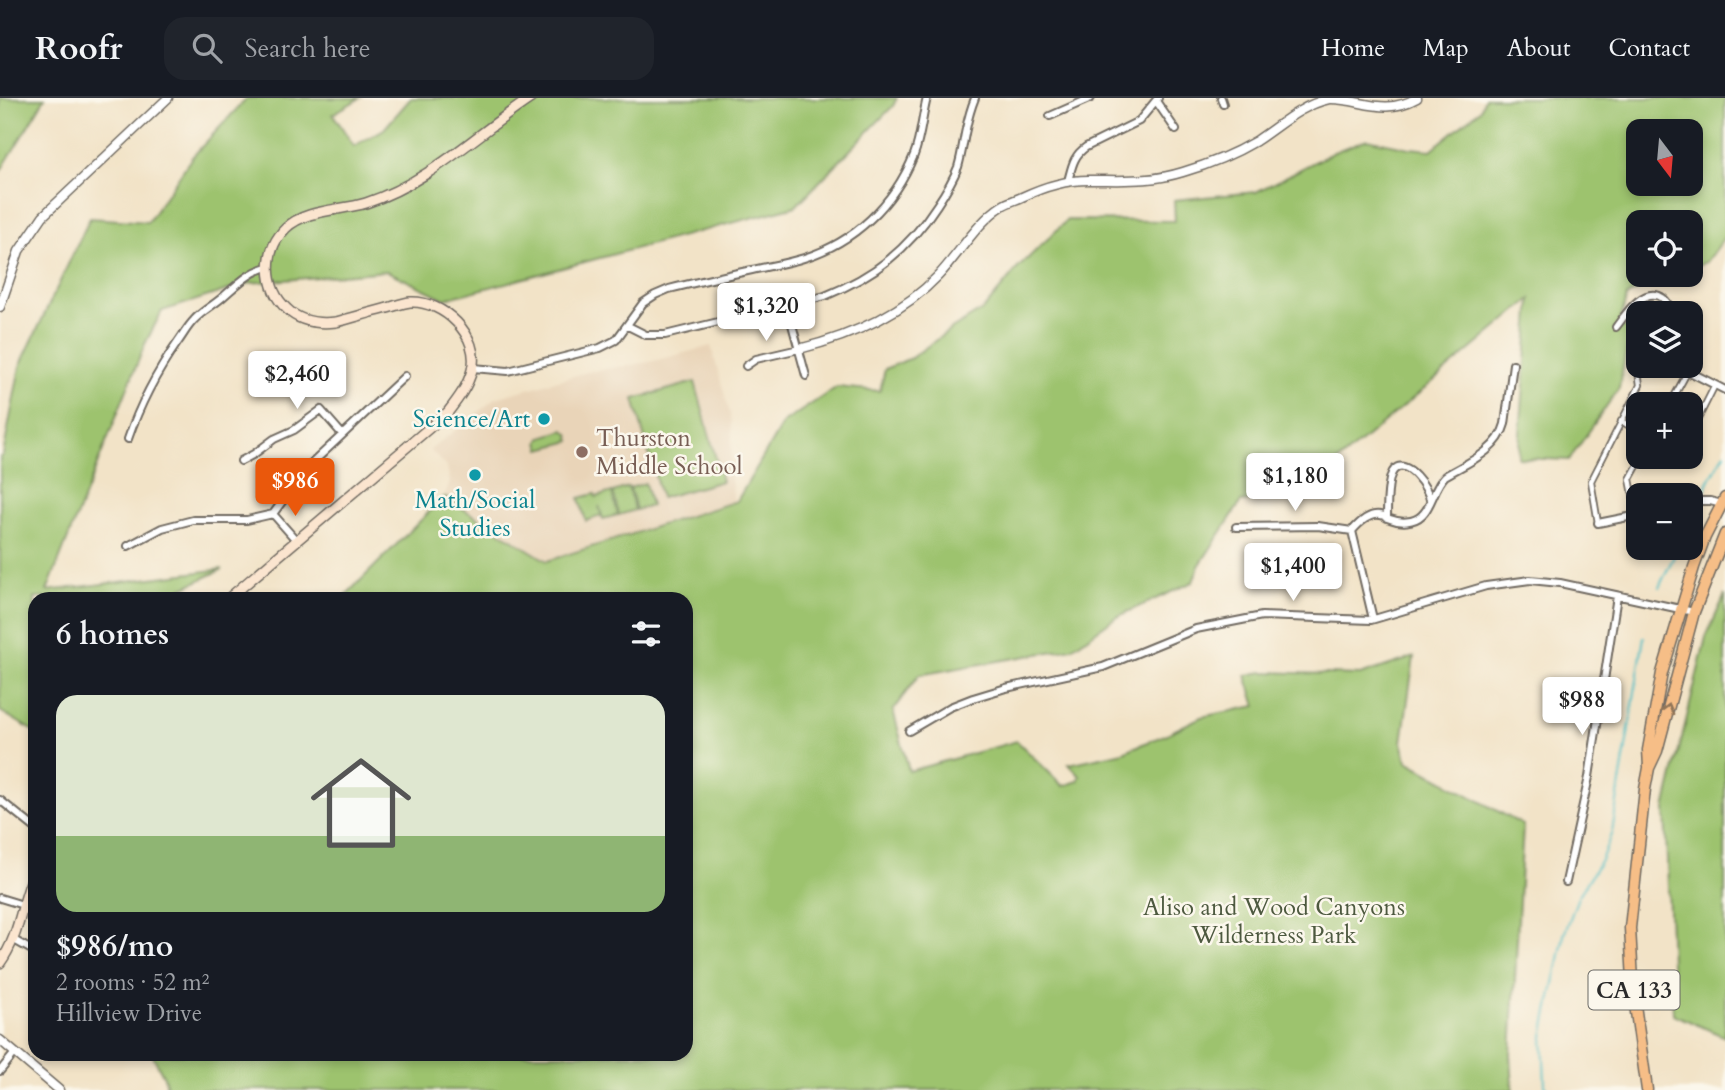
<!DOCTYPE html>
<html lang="en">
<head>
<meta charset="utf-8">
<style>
	body { margin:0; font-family:Cardo,serif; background:#20242c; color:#f1f3f6; height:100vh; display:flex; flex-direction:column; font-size:26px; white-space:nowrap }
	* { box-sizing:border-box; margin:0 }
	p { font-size:23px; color:#9ea1a6 }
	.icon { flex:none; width:38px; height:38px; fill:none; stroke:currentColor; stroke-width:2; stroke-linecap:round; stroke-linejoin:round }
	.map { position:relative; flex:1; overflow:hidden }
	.side { position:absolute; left:28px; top:494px; width:665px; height:469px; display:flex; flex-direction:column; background:#171b24; border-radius:21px; box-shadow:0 4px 10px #0003 }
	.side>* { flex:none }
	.needle { width:46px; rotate:164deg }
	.tools { position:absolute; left:1626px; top:21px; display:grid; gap:14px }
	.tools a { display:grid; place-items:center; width:77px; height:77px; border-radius:14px; background:#171b24; box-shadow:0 4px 10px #0003; font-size:35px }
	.price { position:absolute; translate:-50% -60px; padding:0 16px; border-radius:7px; background:#fff; color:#222; font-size:23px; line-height:46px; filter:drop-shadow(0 2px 4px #0008) }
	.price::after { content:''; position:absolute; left:50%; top:42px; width:21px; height:16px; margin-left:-10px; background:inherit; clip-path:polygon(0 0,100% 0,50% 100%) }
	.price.active { background:#ea580c; color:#fff }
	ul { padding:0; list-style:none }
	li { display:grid; align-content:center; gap:14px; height:371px; padding:0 28px }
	li span { display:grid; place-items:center; height:217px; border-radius:21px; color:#555 }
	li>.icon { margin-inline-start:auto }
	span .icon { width:126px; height:126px; fill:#fffc; stroke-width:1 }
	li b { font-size:30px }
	h2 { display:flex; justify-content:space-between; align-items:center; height:84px; padding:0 28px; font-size:30px }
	header { display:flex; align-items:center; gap:42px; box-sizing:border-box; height:98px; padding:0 35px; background:#171b24; border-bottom:2px solid #363941 }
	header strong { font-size:33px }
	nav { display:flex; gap:38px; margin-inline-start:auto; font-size:24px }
	.search { width:490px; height:63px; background:#20242c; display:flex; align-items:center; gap:18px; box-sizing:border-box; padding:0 24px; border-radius:21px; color:#9ea1a6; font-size:26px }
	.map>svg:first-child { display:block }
	.built { fill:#e9d4b8 }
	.green { fill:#9dc36e; stroke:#64774c; stroke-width:2; fill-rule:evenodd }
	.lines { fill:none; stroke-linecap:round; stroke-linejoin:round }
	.stream { stroke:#50bfc6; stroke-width:2 }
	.pedestrian-casing { stroke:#716b62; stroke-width:8 }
	.minor-casing { stroke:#716b62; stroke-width:10 }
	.tertiary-casing { stroke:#716b62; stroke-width:11 }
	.secondary-casing { stroke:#716b62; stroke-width:12 }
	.primary-casing { stroke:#716b62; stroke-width:13 }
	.pedestrian { stroke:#fff; stroke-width:4.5 }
	.minor { stroke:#fff; stroke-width:6 }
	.tertiary { stroke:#fff; stroke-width:8 }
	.secondary { stroke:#fbe5cf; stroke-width:9 }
	.primary { stroke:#f6be87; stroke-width:10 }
	.oneway { stroke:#907459 }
	.culture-dot { fill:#0f9aa8; stroke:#fbf7ec; stroke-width:2.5 }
	.education-dot { fill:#8d6e63; stroke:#fbf7ec; stroke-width:2.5 }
	.labels { text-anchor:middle; stroke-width:5; stroke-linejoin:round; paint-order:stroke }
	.shield { fill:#fbf7ec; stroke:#696865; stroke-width:2 }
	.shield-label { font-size:23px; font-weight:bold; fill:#2b2b2b }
	.culture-label { font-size:24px; fill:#0d838f; stroke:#fbf7ec; text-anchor:end }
	.education-label { font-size:24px; fill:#785e54; stroke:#fbf7ec; text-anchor:start }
	.park-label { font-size:24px; fill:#4d593f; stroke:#fbf7ec }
</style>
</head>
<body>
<header>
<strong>Roofr</strong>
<div class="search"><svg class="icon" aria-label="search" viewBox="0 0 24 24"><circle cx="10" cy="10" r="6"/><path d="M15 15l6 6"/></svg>Search here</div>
<nav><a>Home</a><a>Map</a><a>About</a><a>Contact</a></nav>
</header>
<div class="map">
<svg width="1725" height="992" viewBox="0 0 1725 992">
	<rect width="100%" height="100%" fill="#fbf7ec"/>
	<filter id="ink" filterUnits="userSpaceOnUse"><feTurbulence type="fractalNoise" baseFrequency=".0143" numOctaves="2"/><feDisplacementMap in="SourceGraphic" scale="14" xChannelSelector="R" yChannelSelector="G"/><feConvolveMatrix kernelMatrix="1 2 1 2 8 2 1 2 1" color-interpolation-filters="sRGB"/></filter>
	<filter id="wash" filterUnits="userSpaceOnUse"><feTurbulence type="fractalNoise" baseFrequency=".00686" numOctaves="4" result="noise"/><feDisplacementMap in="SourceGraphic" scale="28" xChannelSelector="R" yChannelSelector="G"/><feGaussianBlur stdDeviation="1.57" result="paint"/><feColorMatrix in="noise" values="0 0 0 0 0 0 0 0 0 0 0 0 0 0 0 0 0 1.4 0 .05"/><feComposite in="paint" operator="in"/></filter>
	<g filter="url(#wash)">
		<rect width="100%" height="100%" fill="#f2e3c7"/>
		<!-- built -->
		<path class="built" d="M711 248 732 323 731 379 734 404 546 463 444 399 450 384 447 369 430 352 496 300 587 274 650 264Z"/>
		<!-- green -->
		<path class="green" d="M0 0H45L0 74Z
			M247 0H360L333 16 354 48 384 31 411 0H897L893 8 796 108 445 201 387 173 250 185 162 213 145 246 47 493 223 471 162 500H35V634L0 613V359L3 357 20 268 90 120 148 124 192 59Z
			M1485 0H1725V139L1707 164 1691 170 1690 124H1638V177H1672L1656 182 1627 198 1620 223 1627 232V250L1619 290 1569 362 1518 360 1531 201 1299 396 1241 404 1199 468 1193 484 1116 519 1072 550 919 577 893 612 909 673 1017 643 1063 688 1078 683 1080 678 1069 666 1123 654 1165 637 1201 619 1256 608 1246 577 1263 574 1360 577 1414 559 1402 644 1407 663 1523 727 1511 957 1513 992H168L164 979 152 956H686V500H343L444 399 547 463 737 403 783 325 837 289 880 293 885 271 911 260 950 232 984 211 1017 171 1067 122 1175 123 1174 102 1256 94 1334 54 1367 41 1410 50 1431 52 1480 12ZM1638 33H1690V86H1638Z
			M695 284 722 383 661 400 634 301Z
			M564 332 569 336 571 343 541 351 539 344 542 339Z
			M645 385 651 408 636 412 630 390Z
			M628 389 635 412 619 417 613 394Z
			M612 394 618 417 603 421 599 408 601 418 586 423 579 400 595 396 596 399Z
			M1725 497V939L1673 916 1665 711 1706 539Z"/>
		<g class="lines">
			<!-- stream -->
			<path class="stream" d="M1690 422 1710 381 1725 355
				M1659 489 1678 450
				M1547 992 1545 987 1543 938 1564 837 1578 799 1602 760 1612 734 1644 539"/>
		</g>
	</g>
	<g filter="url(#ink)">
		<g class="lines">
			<!-- pedestrian casing -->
			<g class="pedestrian-casing">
				<path id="pedestrian" d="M1670 306 1688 273
					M1621 323 1638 333
					M1690 337 1715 287
					M1637 417 1630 381 1642 359
					M1598 425 1591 383 1640 287 1638 273 1646 270"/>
			</g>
			<!-- minor casing -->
			<g class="minor-casing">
				<path id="minor" d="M1221 0 1223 6
					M1156 3 1176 32
					M1050 18 1091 0
					M1068 83C1072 69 1073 58 1086 49L1139 23 1158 0
					M787 208 806 278
					M628 228 646 237H665L825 198C874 178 908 152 937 107 945 95 953 82 958 69 962 56 963 44 966 31 968 21 971 10 975 0
					M1616 229C1623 220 1629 210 1638 203 1653 191 1667 197 1671 215
					M746 268 756 261 799 251
					M1684 268 1688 273 1725 292
					M473 270 508 273 600 250 616 242 643 205 655 197 669 191C697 184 724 178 752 172 770 168 788 165 804 160 855 144 894 106 914 57 921 39 922 19 927 0
					M128 341C140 306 157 274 178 244 183 237 188 228 194 222 202 213 214 207 224 198 238 186 249 174 268 169
					M241 363 254 356 274 341 294 332 321 312 342 336
					M1690 403H1710L1722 406
					M273 416 296 442
					M1387 420C1387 410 1387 379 1394 372 1406 358 1429 391 1430 402
					M1598 425 1638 417
					M1236 429 1318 428 1352 433
					M1352 433C1358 426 1369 415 1380 417 1384 417 1387 420 1390 421 1400 425 1414 425 1422 417 1432 408 1434 389 1445 378 1467 365 1498 353 1505 326L1513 266
					M1352 433 1373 521
					M128 448 162 430 193 422H247L273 416 307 370 405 278
					M909 633 950 609 973 600 1006 590 1103 569 1196 531 1262 518 1371 522 1486 488 1530 482 1560 485 1694 514
					M0 702 35 730
					M1566 784 1589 679 1617 498
					M0 800 23 807
					M14 842 35 854
					M0 973 15 955"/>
			</g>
			<!-- tertiary casing -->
			<g class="tertiary-casing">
				<path id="tertiary" d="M0 209 19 153 43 118 168 0
					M799 251C851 238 901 217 938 178 958 157 978 123 1002 108 1008 104 1016 102 1022 99 1045 88 1068 81 1093 82 1126 82 1151 84 1183 74 1207 67 1234 56 1256 43 1279 28 1301 7 1329 1 1360 0 1383 19 1417 0
					M0 942 59 992"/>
			</g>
			<!-- secondary casing -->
			<g class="secondary-casing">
				<path id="secondary" d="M229 500 448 314C458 301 468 288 472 272 481 238 443 202 410 204 402 205 392 209 384 211 368 215 352 220 336 224 318 226 300 224 287 211 264 190 263 152 286 130 306 111 340 113 366 105 430 84 476 36 531 0
					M0 865C20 838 21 804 35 774"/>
			</g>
			<!-- primary casing -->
			<g class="primary-casing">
				<path id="primary" d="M1649 669 1648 652 1662 575 1694 469 1705 439 1725 400
					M1647 992 1634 900 1630 830 1645 691 1649 670 1657 653 1694 514 1725 436"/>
			</g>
			<!-- pedestrian -->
			<use href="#pedestrian" class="pedestrian"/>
			<!-- minor -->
			<use href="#minor" class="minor"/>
			<!-- tertiary -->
			<use href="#tertiary" class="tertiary"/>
			<!-- secondary -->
			<use href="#secondary" class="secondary"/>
			<!-- primary -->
			<use href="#primary" class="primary"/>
		</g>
		<!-- one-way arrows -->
		<defs><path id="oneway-chevron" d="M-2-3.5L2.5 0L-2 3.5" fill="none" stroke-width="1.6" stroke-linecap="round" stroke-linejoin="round" transform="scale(1.75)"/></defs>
		<use class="oneway" href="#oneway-chevron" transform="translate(1668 611) rotate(-75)"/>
	</g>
	<!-- markers -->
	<g class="culture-dot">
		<circle cx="544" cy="321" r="7"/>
		<circle cx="475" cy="377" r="7"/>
	</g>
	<circle class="education-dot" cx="582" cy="354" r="7"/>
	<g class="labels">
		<!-- shield labels -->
		<rect class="shield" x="1588.5" y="872.5" width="91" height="39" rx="5"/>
		<g class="shield-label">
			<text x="1634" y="900">CA 133</text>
		</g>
		<!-- culture labels -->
		<g class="culture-label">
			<text x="530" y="329">Science/Art</text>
			<text x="475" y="410" text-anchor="middle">Math/Social<tspan x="475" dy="28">Studies</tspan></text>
		</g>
		<!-- education labels -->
		<g class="education-label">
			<text x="596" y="348">Thurston<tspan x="596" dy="28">Middle School</tspan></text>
		</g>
		<!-- park labels -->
		<g class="park-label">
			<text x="1274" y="817">Aliso and Wood Canyons<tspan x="1274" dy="28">Wilderness Park</tspan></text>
		</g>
	</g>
</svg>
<div class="tools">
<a><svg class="needle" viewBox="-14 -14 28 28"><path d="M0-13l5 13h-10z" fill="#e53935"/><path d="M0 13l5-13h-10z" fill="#9ea1a6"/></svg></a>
<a><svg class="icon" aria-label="locate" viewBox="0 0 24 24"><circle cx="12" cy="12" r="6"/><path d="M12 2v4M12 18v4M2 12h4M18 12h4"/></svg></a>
<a><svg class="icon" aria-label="layers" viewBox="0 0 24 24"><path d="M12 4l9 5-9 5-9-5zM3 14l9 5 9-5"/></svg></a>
<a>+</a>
<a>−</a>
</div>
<b class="price" style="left:766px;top:245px">$1,320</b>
<b class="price" style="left:297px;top:313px">$2,460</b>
<b class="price" style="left:1295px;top:415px">$1,180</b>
<b class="price active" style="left:295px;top:420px">$986</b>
<b class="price" style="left:1293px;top:505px">$1,400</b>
<b class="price" style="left:1582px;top:639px">$988</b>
<section class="side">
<h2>6 homes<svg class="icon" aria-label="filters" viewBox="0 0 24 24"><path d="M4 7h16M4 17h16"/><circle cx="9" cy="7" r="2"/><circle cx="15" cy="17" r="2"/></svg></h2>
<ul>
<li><span style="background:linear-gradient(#dfe7d0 65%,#8fb573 0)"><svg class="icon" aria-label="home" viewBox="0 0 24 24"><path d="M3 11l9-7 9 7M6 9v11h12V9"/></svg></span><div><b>$986/mo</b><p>2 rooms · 52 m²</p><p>Hillview Drive</p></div></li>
</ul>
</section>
</div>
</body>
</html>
